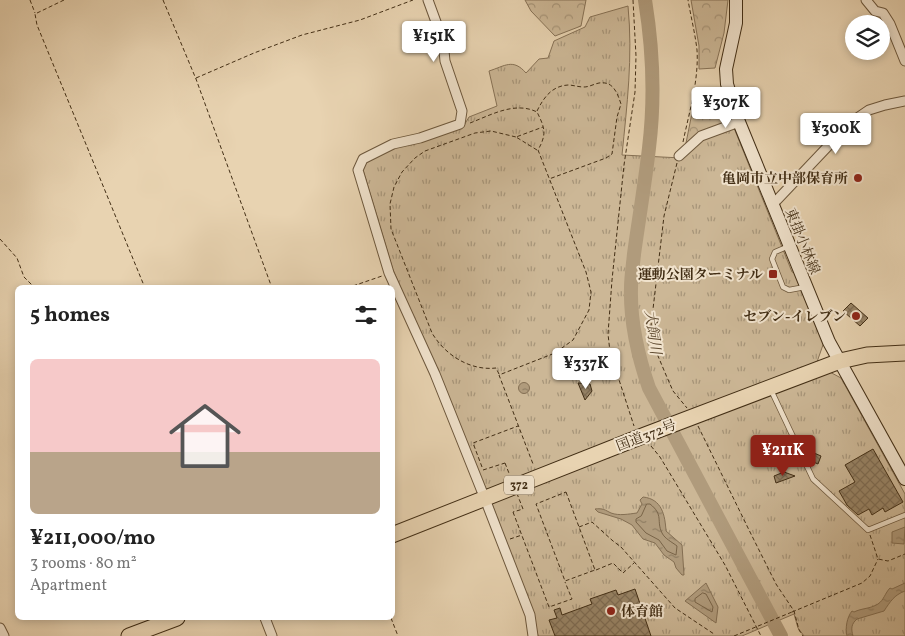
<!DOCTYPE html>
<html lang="en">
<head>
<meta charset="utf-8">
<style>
	body { margin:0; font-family:Vollkorn,"Noto Serif JP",serif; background:#f6f6f6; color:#222; height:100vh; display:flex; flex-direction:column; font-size:19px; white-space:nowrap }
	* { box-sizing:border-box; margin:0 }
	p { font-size:16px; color:#767676 }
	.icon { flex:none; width:28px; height:28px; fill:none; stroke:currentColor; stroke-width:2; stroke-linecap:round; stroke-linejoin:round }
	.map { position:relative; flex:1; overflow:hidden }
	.details { position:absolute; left:15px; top:285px; width:380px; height:335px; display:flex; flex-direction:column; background:#fff; border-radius:8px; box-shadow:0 2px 8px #0003 }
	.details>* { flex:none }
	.tools { position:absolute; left:845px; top:15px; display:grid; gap:10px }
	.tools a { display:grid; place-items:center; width:45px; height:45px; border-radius:50%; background:#fff; box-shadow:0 2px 8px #0003; font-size:25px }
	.price { position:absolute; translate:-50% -42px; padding:0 11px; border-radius:5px; background:#fff; color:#222; font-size:16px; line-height:32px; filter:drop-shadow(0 1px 2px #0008) }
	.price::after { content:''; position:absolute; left:50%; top:30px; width:15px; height:11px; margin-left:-8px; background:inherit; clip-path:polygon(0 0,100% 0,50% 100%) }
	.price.active { background:#8f2418; color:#fff }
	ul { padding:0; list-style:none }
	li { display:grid; align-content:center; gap:10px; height:265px; padding:0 15px }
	li span { display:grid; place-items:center; height:155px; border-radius:8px; color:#555 }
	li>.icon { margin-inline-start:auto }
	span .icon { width:90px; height:90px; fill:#fffc; stroke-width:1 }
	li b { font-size:21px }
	h2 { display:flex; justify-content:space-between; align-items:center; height:60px; padding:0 15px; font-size:21px }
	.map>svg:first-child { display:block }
	.forest { fill:url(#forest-crowns); stroke:#877256 }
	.park { fill:url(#park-tufts); stroke:#877256 }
	.water { fill:url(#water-ripples); stroke:#846f53 }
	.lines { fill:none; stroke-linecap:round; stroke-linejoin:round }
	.shore { stroke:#796448; stroke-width:1 }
	.river { stroke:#b09b7c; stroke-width:14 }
	.building { fill:url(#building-cross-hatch); stroke:#422e15 }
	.service-casing { stroke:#6c573c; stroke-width:6 }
	.minor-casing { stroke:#6c573c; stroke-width:11 }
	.secondary-casing { stroke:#422e15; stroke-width:14 }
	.trunk-casing { stroke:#422e15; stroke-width:17 }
	.path { stroke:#422e15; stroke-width:1; stroke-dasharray:4 2.5; stroke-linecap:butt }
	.service { stroke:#f0e2cc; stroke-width:4.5 }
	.minor { stroke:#f0e2cc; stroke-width:9 }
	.secondary { stroke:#f0e2cc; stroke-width:12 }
	.trunk { stroke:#e8d3b1; stroke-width:15 }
	.path-bridge { stroke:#422e15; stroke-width:1; stroke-dasharray:4 2.5; stroke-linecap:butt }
	.poi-dot { fill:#8f2418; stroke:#f0e2cc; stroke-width:2 }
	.labels { text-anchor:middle; stroke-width:4; stroke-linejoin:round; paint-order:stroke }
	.shield { fill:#f0e2cc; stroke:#76644c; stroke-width:1 }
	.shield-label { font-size:12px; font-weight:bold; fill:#422e15 }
	.poi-label { font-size:14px; font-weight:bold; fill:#422e15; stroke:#f0e2cc; text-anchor:end }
	.street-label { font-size:14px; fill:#422e15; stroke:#f0e2cc }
	.water-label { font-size:15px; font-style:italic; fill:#5e492f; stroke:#f0e2cc }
</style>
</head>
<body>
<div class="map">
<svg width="905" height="636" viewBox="0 0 905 636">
	<defs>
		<pattern id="forest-crowns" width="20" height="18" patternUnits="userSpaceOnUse" patternTransform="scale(1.25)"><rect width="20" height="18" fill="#ccb796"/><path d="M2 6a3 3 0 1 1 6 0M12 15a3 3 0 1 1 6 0" fill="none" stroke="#a79579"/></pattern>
		<pattern id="park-tufts" width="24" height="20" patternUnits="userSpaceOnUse" patternTransform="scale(1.25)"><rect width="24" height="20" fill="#ccb796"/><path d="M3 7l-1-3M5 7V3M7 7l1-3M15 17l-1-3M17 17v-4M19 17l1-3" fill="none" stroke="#a79579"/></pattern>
		<pattern id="water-ripples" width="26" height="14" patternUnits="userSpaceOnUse" patternTransform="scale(1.25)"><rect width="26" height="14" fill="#b09b7c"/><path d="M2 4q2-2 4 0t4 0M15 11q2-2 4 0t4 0" fill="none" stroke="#917f64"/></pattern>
		<pattern id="building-cross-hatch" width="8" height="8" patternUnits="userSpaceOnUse" patternTransform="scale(1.25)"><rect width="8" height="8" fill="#988466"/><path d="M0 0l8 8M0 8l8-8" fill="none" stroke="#7e6c53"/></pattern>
	</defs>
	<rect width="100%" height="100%" fill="#e8d3b1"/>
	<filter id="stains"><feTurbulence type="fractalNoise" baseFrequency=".004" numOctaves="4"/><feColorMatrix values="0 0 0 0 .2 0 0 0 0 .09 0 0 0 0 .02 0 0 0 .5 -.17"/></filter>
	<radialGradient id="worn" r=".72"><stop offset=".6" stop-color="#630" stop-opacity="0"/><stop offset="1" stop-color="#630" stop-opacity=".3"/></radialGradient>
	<!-- forest -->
	<path class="forest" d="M525 0H586L581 26 555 36 531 11Z
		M691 0H728L724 33 715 68 699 69V46Z
		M697 88 703 90 704 100 714 103 723 101 731 122 685 148Z"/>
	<!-- park -->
	<path class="park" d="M628 6C633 57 627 105 622 155L682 158 702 139 734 128 792 272 796 273 824 342 817 362 821 373 828 371 841 378 905 494V636H804L798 628 794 614 742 636H538L534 619 487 490 483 488 451 403 393 270 363 170 366 163 392 148 463 127 469 117 497 106 489 71C505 66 513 58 526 73L539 59 548 58 554 41 585 27 590 17Z"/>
	<!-- water -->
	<path class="water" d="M518.5 388a5.5 5.5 0 1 1 11 0a5.5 5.5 0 1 1-11 0Z
		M643 497C662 499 665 515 666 531L682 545 684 575H682L676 568 674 562 664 555 655 543 643 539 632 525 621 519 598 512 595 509C603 508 605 510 611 513 619 516 629 514 637 513L642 504 640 500Z
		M905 527 904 544 892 543V532Z
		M706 583 718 607 716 623 685 601Z
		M905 583V591C894 595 890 602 884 611L857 619C851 624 851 629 853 636H847C845 628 847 617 852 611L854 612C862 608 870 609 878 604 884 600 885 593 890 588L892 589Z"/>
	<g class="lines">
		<!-- shore -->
		<path class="shore" d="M647 504H650C664 515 656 521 662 533 665 539 672 542 677 546L676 555 667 551 659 540 646 533 636 522V519L641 516Z
			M703 593 706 594 713 607 712 612 695 602V599Z"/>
		<!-- river -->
		<path class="river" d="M645 0C653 49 655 99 649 148 645 183 639 218 634 254 633 265 631 277 631 288 630 323 638 356 649 388L781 636"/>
	</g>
	<!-- building -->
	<path class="building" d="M851 303 868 318 860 326 843 311Z
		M578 383 590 384 592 391 585 400Z
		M873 449 903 502 885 512 883 508 872 515 869 509 858 515 847 505 839 491 855 482 845 465Z
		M814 453 821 456 818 464 811 461Z
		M784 472 795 476 776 483 774 476Z
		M635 589 651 636H555L549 620 557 618 554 610 560 608 562 615 592 604 590 599 616 590 618 595Z"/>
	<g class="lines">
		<!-- service casing -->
		<g class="service-casing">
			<path id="service" d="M789 246 775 252 772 259 783 287 789 290 805 287
				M771 390 813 479 868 530 905 515"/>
		</g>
		<!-- minor casing -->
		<g class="minor-casing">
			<path id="minor" d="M428 0 443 41 445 61 462 111 460 124 420 138 393 144 363 159 358 170 389 273 435 374 485 499 530 615 533 636
				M866 0 875 11 883 13 890 24 905 61
				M679 156 701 136 739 122
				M771 203 777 200 850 123 869 110 885 105 905 101
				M265 618 272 636
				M0 628 4 636"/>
		</g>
		<!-- secondary casing -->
		<g class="secondary-casing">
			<path id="secondary" d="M736 0V23L726 69 727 84 739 122 829 342 905 479"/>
		</g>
		<!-- trunk casing -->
		<g class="trunk-casing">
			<path id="trunk" d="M392 535 645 435 840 361 867 355 905 353
				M129 636 177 618"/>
		</g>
		<!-- path -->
		<path class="path" d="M30 0 35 13
			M64 0 35 14 37 25 145 288
			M163 0 196 79 272 288
			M633 0 636 56 635 92 624 165 612 280 608 334 610 352 634 426
			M196 78 254 53 302 35 360 20 413 0
			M537 111C544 97 552 86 568 85 573 85 578 87 584 87 589 87 594 84 599 83 613 81 617 92 621 104L617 117 612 154 606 158 549 179
			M470 123C491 115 515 101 537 112 545 128 547 134 538 150L586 272 591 292 589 310 573 340 555 353 499 375 533 464
			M683 142C689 113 699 80 697 50 695 33 691 17 688 0
			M537 150 516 137 543 127
			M677 163 664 216 651 326 658 356 666 375 673 391 687 408
			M0 239 17 258 24 277 35 288
			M347 288 382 276
			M499 374 496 368C470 371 445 355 432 333L391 229 390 204 394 187 402 172 415 158 425 151 475 133 491 131 516 137
			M698 426 750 532 776 584 794 611 799 630 803 636
			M651 446 660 457 725 565 761 636
			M482 467 473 443 518 426
			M483 470 505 463
			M566 492 595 570 565 581 536 504Z
			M513 512 549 607 572 599 565 582
			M579 527 592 522 613 541 621 547 675 608 714 634
			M870 535 878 559 888 561 905 554
			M510 539 522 535
			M596 570 613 563 623 573 634 563
			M792 612 862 583 870 576 878 559
			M391 618 398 636"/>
		<!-- service -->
		<use href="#service" class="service"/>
		<!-- minor -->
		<use href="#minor" class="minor"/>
		<!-- secondary -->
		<use href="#secondary" class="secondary"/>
		<!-- trunk -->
		<use href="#trunk" class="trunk"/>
		<!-- path-bridge -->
		<path class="path-bridge" d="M505 463 523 509 513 512
			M734 636 792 612"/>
	</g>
	<!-- markers -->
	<g class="poi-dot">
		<circle cx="858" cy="178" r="5"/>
		<rect x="768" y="269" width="10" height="10" rx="2.5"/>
		<circle cx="856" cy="316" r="5"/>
		<circle cx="611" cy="611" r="5"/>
	</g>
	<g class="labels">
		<!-- shield labels -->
		<rect class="shield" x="504" y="475.5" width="30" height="19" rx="4"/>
		<g class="shield-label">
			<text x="519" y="489">372</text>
		</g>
		<!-- poi labels -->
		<g class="poi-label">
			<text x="848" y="183">亀岡市立中部保育所</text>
			<text x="763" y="279">運動公園ターミナル</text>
			<text x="846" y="321">セブン-イレブン</text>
			<text x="621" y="616" text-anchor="start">体育館</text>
		</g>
		<!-- street labels -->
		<g class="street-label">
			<text transform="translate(803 241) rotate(68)" y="5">東掛小林線</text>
			<text transform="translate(646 435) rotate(-21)" y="5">国道372号</text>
		</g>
		<!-- water labels -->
		<g class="water-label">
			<text transform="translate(653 332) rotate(82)" y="5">犬飼川</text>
		</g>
	</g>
	<rect width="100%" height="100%" filter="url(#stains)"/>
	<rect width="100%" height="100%" fill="url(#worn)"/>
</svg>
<div class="tools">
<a><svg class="icon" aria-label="layers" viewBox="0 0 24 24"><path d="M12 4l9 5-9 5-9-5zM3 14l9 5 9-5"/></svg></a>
</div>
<b class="price" style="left:434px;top:63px">¥151K</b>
<b class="price" style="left:726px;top:129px">¥307K</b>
<b class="price" style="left:836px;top:155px">¥300K</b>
<b class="price" style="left:586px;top:390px">¥337K</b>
<b class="price active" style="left:783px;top:477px">¥211K</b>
<section class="details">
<h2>5 homes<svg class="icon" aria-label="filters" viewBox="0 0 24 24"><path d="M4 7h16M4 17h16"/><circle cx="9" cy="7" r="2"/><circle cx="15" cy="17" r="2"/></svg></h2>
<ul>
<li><span style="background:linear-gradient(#f6c9c9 60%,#b9a48a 0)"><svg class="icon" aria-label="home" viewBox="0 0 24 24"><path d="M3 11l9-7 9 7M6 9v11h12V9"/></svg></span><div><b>¥211,000/mo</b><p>3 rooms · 80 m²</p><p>Apartment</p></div></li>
</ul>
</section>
</div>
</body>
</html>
